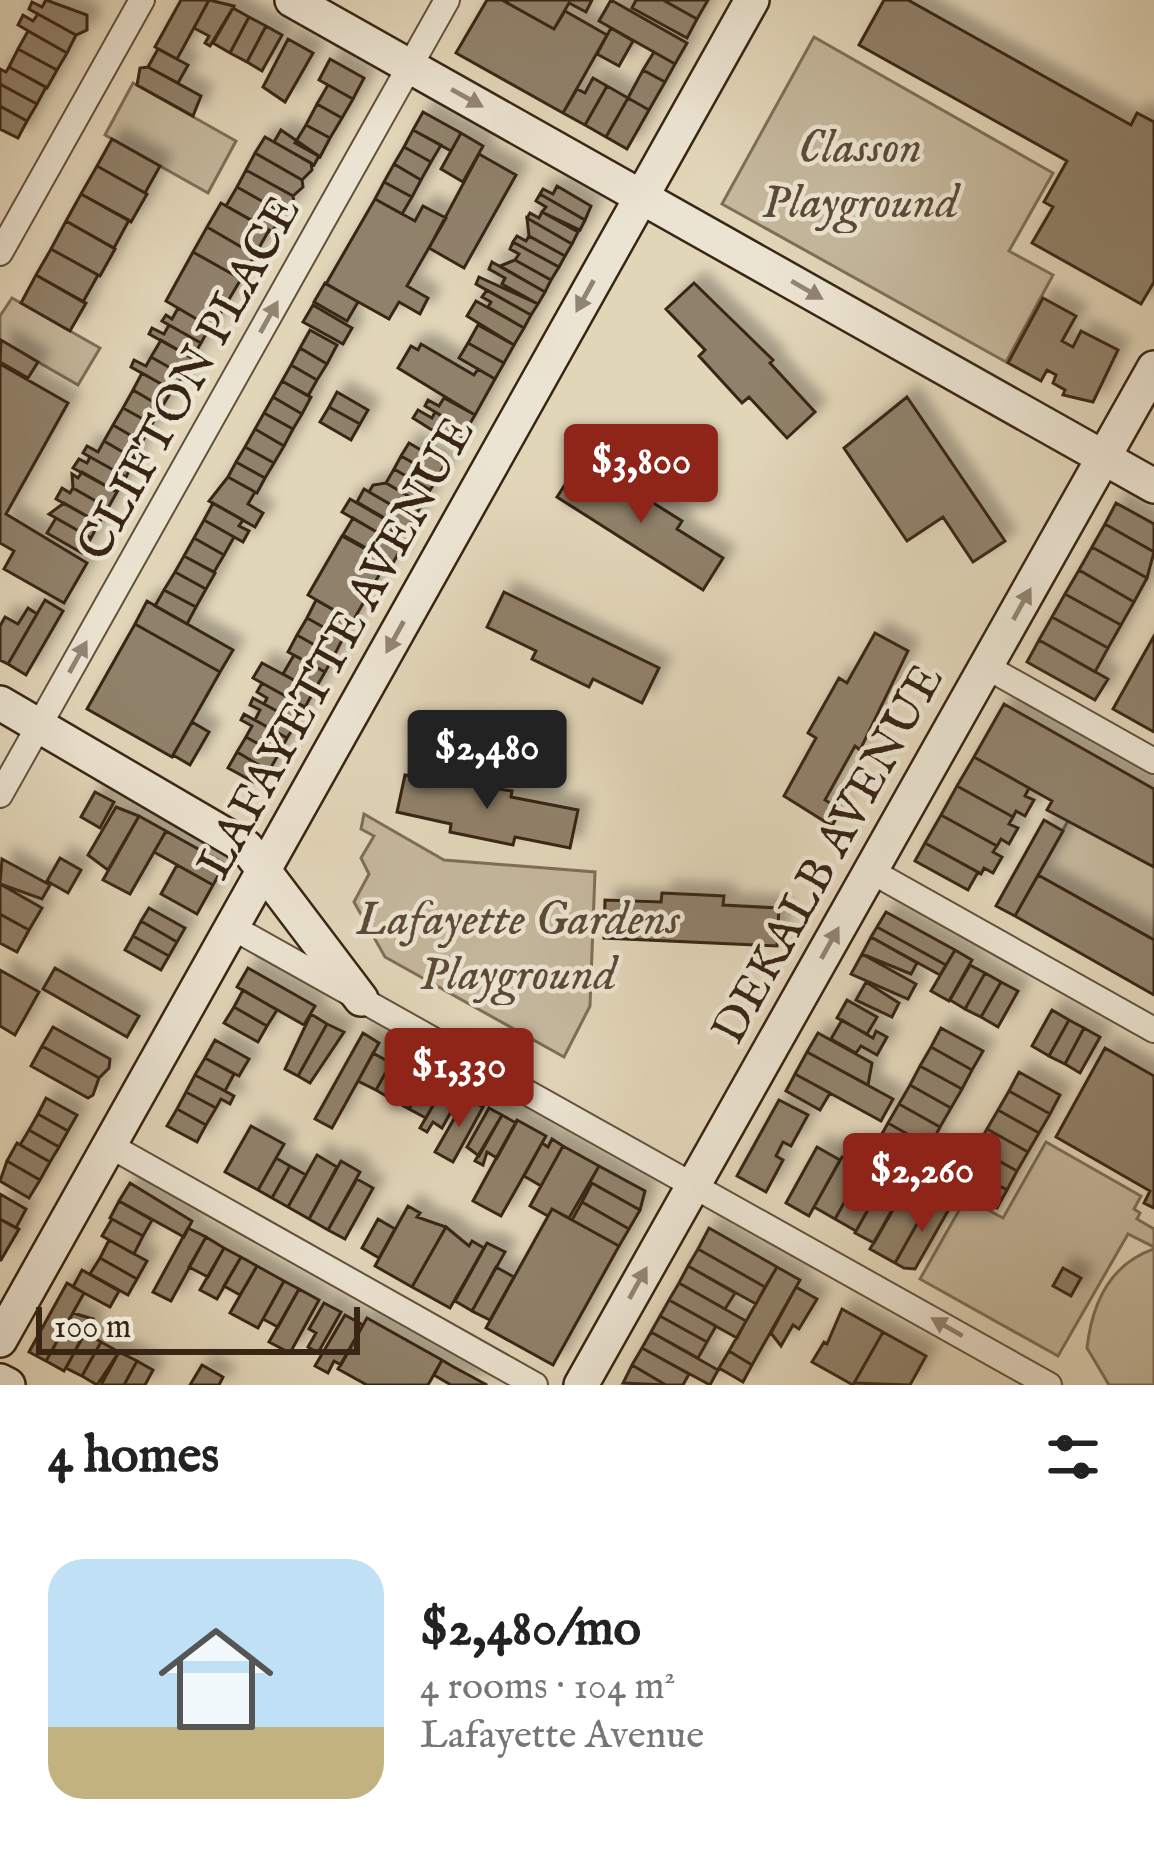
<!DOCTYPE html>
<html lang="en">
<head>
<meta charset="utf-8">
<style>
	body { margin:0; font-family:"IM FELL English",serif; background:#f2f2f2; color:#222; height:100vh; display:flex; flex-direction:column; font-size:45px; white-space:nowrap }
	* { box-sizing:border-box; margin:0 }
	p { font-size:39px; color:#767676 }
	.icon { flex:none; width:66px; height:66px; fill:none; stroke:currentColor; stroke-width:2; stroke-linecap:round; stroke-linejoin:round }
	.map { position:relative; height:1385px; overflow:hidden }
	.side { display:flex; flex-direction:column; background:#fff; flex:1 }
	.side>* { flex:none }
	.scale { position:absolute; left:36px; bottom:30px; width:324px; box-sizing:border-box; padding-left:12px; border:6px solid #382514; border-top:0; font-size:33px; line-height:42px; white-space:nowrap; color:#382514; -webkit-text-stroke:9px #ece4d2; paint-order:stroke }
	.price { position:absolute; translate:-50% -102px; padding:0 27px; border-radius:12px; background:#8f2418; color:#fff; font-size:39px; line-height:78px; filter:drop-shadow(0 3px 6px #0008) }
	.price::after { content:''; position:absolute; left:50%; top:72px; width:36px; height:27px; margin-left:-18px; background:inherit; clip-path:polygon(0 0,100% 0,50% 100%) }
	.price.selected { background:#222; color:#fff }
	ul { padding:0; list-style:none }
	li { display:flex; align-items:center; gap:36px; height:300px; padding:0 48px }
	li+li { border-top:3px solid #e0e0e0 }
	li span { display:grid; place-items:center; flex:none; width:336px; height:240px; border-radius:36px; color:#555 }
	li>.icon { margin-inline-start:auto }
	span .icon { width:144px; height:144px; fill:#fffc; stroke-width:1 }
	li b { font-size:51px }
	h2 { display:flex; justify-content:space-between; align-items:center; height:144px; padding:0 48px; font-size:51px }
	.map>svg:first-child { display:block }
	.green { fill:#c5b89d; stroke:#7e6e58; stroke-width:3 }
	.building { fill:#90816a; stroke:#382514; stroke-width:3; filter:url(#shadow) }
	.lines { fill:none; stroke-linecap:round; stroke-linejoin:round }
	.street-casing { stroke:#62513d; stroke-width:28 }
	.secondary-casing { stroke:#382514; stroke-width:38 }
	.street { stroke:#ece4d2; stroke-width:24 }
	.secondary { stroke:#ece4d2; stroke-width:33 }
	.oneway { fill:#928473 }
	.labels { text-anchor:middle; stroke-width:9; stroke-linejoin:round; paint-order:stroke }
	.park-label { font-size:48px; font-style:italic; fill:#5b4a36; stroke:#ece4d2 }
	.street-label { font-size:48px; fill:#382514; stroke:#ece4d2 }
</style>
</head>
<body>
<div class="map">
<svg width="1154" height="1385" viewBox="0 0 1154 1385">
	<defs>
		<filter id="shadow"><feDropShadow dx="11" dy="-11" stdDeviation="6" flood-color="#0004"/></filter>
	</defs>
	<rect width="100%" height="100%" fill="#e2d6b9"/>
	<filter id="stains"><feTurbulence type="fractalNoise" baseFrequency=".00167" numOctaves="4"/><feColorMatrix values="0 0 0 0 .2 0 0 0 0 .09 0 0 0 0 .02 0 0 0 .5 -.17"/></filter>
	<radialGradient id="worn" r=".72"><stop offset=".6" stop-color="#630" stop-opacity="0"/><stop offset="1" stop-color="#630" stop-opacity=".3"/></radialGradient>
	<!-- green -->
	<path class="green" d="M814 37 1053 173 1009 251 1053 275 1006 362 722 204Z
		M133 83 236 141 208 193 105 135Z
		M12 298 100 348 78 385 0 340V316Z
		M364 814 444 860 595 872 590 1006 564 1057 385 957 354 902 369 874 361 858 374 836 361 829Z
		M1069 819 1154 867V940L1038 875Z
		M1046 1142 1141 1196 1134 1209 1140 1213 1137 1219 1154 1229V1247L1128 1234 1058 1356 920 1279 966 1198 1003 1218Z
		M1154 1249V1385H1109L1087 1348C1092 1304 1110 1264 1154 1249Z"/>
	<!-- building -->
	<path class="building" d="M46 0 87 15V30L76 35 29 9 32 2 42 7Z
		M181 0H209L177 59 155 47Z
		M209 0 234 6 210 46 205 43 209 36 194 28Z
		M487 0H502L554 29 565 11 607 35 563 113 456 53Z
		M502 0H592L586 12 569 3 554 29Z
		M611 0 687 43 675 64 599 21Z
		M636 0H663L697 19 687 38 632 8Z
		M663 0H708L697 19Z
		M884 0H908L1131 125 1137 113 1154 122V282L1141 304 1032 243 1053 207 1044 202 1067 161 859 45Z
		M233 8 249 17 230 53 213 43Z
		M38 14 76 35 67 53 18 25 23 15 33 21Z
		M249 17 266 26 247 62 230 53Z
		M266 26 282 35 262 71 247 62Z
		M611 28 633 41 619 66 597 54Z
		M28 31 67 53 57 70 18 49Z
		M288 39 313 53 285 102 263 87Z
		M18 49 57 70 47 88 9 67Z
		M158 49 188 65 178 83 148 67Z
		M654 52 675 64 665 82 643 70Z
		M330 59 364 78 353 99 319 80Z
		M9 67 46 87 37 104 0 84V69L6 72Z
		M148 67 201 96 193 116 137 85 140 68Z
		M643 70 665 82 649 110 628 98Z
		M593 78 607 86 585 125 563 113 577 89 585 93Z
		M0 84 37 104 27 121 0 106Z
		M328 85 353 99 342 118 317 104Z
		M607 86 628 98 606 137 585 125Z
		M628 98 649 110 627 149 606 137Z
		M317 104 342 118 330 138 306 125Z
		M0 106 27 121 18 138 0 129Z
		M423 112 461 133 451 151 413 130Z
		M306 125 330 138 320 157 295 143Z
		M281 130 319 156 314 165 274 142Z
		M413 130 441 145 431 162 404 147Z
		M461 133 483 146 463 182 441 169Z
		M265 137 311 163 312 170 302 180 255 153Z
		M112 139 160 166 145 193 97 166Z
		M404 147 431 162 421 180 394 164Z
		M255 153 302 180 303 187 293 196 246 170Z
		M479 154 516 175 464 268 429 248Z
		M394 164 421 180 412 197 384 182Z
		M97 166 147 194 131 222 81 194Z
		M246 170 293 196 294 203 283 213 237 187Z
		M384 182 412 197 402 214 375 199Z
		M557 186 591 206 585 220 540 194 543 189 553 194Z
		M237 187 283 213 272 232 226 206Z
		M81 194 129 220 114 248 66 221Z
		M540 194 585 220 580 230 542 212 546 207 536 201Z
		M375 199 415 221 423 206 446 218 407 286 428 298 420 314 399 302 389 319 326 284Z
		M221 203 269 230 255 255 207 227Z
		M542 212 578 232 572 244 527 218 530 213 539 218Z
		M527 218 572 244 565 256 529 236Z
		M66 221 115 249 100 276 51 249Z
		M207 227 255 255 241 279 193 252Z
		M517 236 526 241 529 236 565 256 559 267 513 242Z
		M513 242 559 267 551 280 515 260 519 254 510 249Z
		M51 249 98 275 83 302 36 275Z
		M193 252 241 279 212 328 166 301Z
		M515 260 551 280 545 292 500 266Z
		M492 262 545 292 538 304 502 284 505 278 489 269Z
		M36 275 86 303 70 331 21 303Z
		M479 277 538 304 531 315 476 284Z
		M325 283 358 302 347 321 314 302Z
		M694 283 773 360 770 363 815 412 787 438 749 397 742 403 699 356 705 350 666 309Z
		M487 290 531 315 524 328 488 307 491 302 482 297Z
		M1043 298 1076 316 1062 341 1073 347 1081 331 1118 350 1093 402 1063 395 1065 390 1053 383 1056 375 1047 370 1041 381 1008 363Z
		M476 301 524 328 514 345 467 316Z
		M313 305 352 328 343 344 303 322Z
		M178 308 210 327 201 343 162 321 166 315 172 319Z
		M169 325 201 343 192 358 149 334 152 328 164 334Z
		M478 325 514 345 504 363 468 343Z
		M310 330 337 345 327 364 300 348Z
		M1 340 38 362 28 378 0 362Z
		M161 340 192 358 183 375 151 357Z
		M468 343 504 363 495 379 459 358Z
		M421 344 474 375 478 369 495 379 475 415 398 368 411 346 418 350Z
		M300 348 327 364 317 380 291 365Z
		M151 357 183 375 174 391 131 367 134 360 146 366Z
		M0 364 68 403 6 514 87 563 64 603 4 569 14 551 0 543Z
		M291 365 317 380 308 396 282 381Z
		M142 373 172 390 162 407 133 390Z
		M282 381 311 397 302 414 273 397Z
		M133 390 162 407 152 424 123 408Z
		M337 392 368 410 360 424 329 407Z
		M273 397 302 414 293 429 264 413Z
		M907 397 1005 541 973 562 943 517 907 541 844 448Z
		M444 398 475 415 466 430 425 406 428 400 439 406Z
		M329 407 360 424 351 440 320 422Z
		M123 408 152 424 142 442 113 425Z
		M418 410 432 418 435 412 466 430 457 446 413 418Z
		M264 413 293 429 284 446 255 429Z
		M113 425 142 442 133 458 104 441Z
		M255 429 284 446 274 463 245 447Z
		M104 441 135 459 126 477 83 453 87 446 98 452Z
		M409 443 445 464 438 477 401 456Z
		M245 447 274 463 265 478 236 462Z
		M401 456 438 477 430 490 394 469Z
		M90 457 126 477 117 492 73 468 79 459 87 463Z
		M236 462 265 478 257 493 228 477Z
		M577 466 623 495 628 487 682 521 677 529 723 558 703 590 557 497Z
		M394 469 430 490 422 504 386 483Z
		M82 472 117 492 108 508 73 488 72 474 78 478Z
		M228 477 255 492 248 504 263 513 255 527 209 501Z
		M386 483 422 504 414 518 369 492 373 485Z
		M62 488 70 493 73 488 108 508 99 523 56 499Z
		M364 489 414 518 407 531 357 502Z
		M350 499 395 525 387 538 342 512Z
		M64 503 99 523 91 538 49 514Z
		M213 503 243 520 239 526 249 531 243 542 204 520Z
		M1116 503 1154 524V552L1105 524Z
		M56 518 91 538 82 553 47 533Z
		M353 518 402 547 393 563 343 535Z
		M204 520 234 537 224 555 194 538Z
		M1105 524 1154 552 1147 578 1092 547Z
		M342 536 387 561 353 621 308 595Z
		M194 538 224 555 214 572 184 556Z
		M1092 547 1147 578 1134 602 1079 570Z
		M184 556 215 573 206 589 175 572Z
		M1079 570 1134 602 1121 625 1065 594Z
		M175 572 206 589 196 607 164 590Z
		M164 590 196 607 187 624 155 606Z
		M504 592 659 668 642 703 593 679 589 687 532 659 536 651 487 627Z
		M1065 594 1121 625 1108 648 1052 617Z
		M45 600 63 611 26 675 8 664Z
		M316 600 353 621 343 638 307 618Z
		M147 601 233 650 220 672 135 624Z
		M28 608 37 614 8 664 0 660V626L5 617 18 624Z
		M1052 617 1108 648 1095 672 1039 640Z
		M307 618 343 638 334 656 297 635Z
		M135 624 220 672 172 757 87 709Z
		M875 633 908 651 860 750 855 746 825 800 841 809 832 826 784 796 816 738 808 733 839 678 847 683Z
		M297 635 334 656 325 672 288 652Z
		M1154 636V732L1113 709Z
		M1039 640 1108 679 1095 700 1027 662Z
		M294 655 325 672 314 691 283 674Z
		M262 663 314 691 305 707 253 678Z
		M262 683 305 707 297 722 264 704 267 698 257 692Z
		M253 698 297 722 287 738 255 720 260 710 250 705Z
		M1004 704 1154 789V867L1047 810 1052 801 974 757Z
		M244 714 287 738 278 755 246 737 252 726 241 720Z
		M192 722 209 732 190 765 173 755Z
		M246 737 278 755 269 771 237 752Z
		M237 752 269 771 261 786 228 768Z
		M974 757 1029 788 1025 796 1034 800 1025 816 1016 811 1013 817 957 786Z
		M405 775 512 791 511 797 578 810 570 848 515 837 513 845 450 832 451 824 397 812Z
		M957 786 1013 817 1009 824 1018 828 1009 844 1001 839 997 846 941 815Z
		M95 792 114 802 100 828 81 817Z
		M116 807 139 816 108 870 88 855Z
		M941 815 997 846 993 852 1002 857 993 873 984 868 981 874 925 843Z
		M139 816 166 831 130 894 103 880Z
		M1044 820 1063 831 1015 916 996 906Z
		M166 831 225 864 213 885 154 852Z
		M925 843 978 872 968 890 915 861Z
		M60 858 81 870 68 893 47 881Z
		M2 859 50 885 42 899 0 884Z
		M177 865 213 885 197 914 161 894Z
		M1038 875 1154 940V995L1015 916Z
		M0 884 42 908 29 930 0 914Z
		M662 893 724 896 723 905 779 908 777 946 604 938 605 900 661 902Z
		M149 908 185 928 177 942 141 921Z
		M886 912 955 950 946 965 877 927Z
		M0 914 29 930 17 952 0 943Z
		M141 921 177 942 169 956 133 936Z
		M877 927 946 965 940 975 871 937Z
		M133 936 169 956 161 970 125 950Z
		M871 937 917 963 911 974 862 954Z
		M955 950 972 960 949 1001 931 991Z
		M862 954 916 984 908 999 851 974Z
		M970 965 985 973 965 1009 950 1000Z
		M55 968 139 1016 127 1037 43 989Z
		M248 968 315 1006 304 1025 237 987Z
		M0 970 39 992 15 1035 0 1026Z
		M985 973 1001 982 981 1017 965 1009Z
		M866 982 899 1003 892 1017 856 1000Z
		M1001 982 1018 991 998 1027 981 1017Z
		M243 990 277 1010 267 1026 234 1007Z
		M847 1000 877 1017 867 1034 837 1018Z
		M234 1007 267 1026 258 1042 224 1023Z
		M1052 1010 1069 1020 1049 1056 1032 1046Z
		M311 1014 327 1024 298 1076 285 1069Z
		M842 1020 873 1038 876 1031 887 1037 877 1055 861 1046 856 1053 831 1039Z
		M1069 1020 1084 1028 1065 1064 1049 1056Z
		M327 1024 344 1032 310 1083 298 1076Z
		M53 1027 110 1059 109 1068 99 1078 42 1046Z
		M941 1028 983 1051 972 1070 931 1047Z
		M1084 1028 1100 1037 1080 1073 1065 1064Z
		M363 1033 379 1043 332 1128 315 1119Z
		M818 1033 872 1063 868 1085 807 1052Z
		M215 1040 249 1059 239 1076 205 1058Z
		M42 1046 99 1078 93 1095 88 1098 31 1066Z
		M931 1047 972 1070 962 1089 920 1066Z
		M1105 1048 1154 1076V1208L1144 1203 1150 1191 1056 1137Z
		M807 1052 893 1099 881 1121 795 1074Z
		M373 1053 391 1063 376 1090 358 1081Z
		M205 1058 234 1074 225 1091 195 1075Z
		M391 1063 407 1072 391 1099 376 1090Z
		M920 1066 962 1089 951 1108 910 1085Z
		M407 1072 425 1082 409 1109 391 1099Z
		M1019 1072 1060 1095 1050 1114 1009 1091Z
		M795 1074 830 1093 820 1110 786 1091Z
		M195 1075 234 1096 230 1104 221 1099 216 1108 186 1092Z
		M426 1079 443 1088 426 1118 409 1109Z
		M910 1085 951 1108 940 1127 899 1104Z
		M443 1088 459 1097 442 1128 433 1122 427 1132 420 1128Z
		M1009 1091 1050 1114 1039 1133 998 1110Z
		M186 1092 216 1108 206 1125 177 1109Z
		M46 1098 77 1115 68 1131 38 1114Z
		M466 1098 483 1107 453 1162 435 1152Z
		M779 1100 808 1115 791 1146 783 1142 776 1156 783 1160 766 1192 737 1176Z
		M899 1104 940 1127 930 1147 888 1123Z
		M489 1108 502 1115 479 1156 467 1147Z
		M177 1109 206 1125 197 1142 167 1126Z
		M998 1110 1039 1133 1028 1152 987 1129Z
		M38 1114 68 1131 59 1147 29 1130Z
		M502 1115 516 1123 497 1158 487 1152 483 1165 475 1161Z
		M517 1120 546 1136 501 1216 473 1201Z
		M888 1123 930 1147 920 1164 878 1141Z
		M251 1126 284 1144 258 1190 225 1172Z
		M987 1129 1028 1152 1017 1171 976 1148Z
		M29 1130 59 1147 50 1162 20 1145Z
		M552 1139 563 1146 541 1186 524 1176 542 1143 548 1147Z
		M17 1143 50 1162 40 1180 7 1161Z
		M563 1146 599 1166 569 1218 552 1209 548 1216 530 1206Z
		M817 1147 840 1160 809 1216 786 1203Z
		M976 1148 1017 1171 1007 1190 966 1167Z
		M317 1155 337 1167 309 1219 288 1207Z
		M842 1157 863 1169 835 1219 814 1207Z
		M276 1158 290 1166 272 1198 258 1190Z
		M7 1161 40 1180 29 1198 0 1181Z
		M341 1161 360 1172 328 1230 309 1219Z
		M290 1166 306 1175 288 1207 272 1198Z
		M599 1166 645 1191 640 1210 590 1182Z
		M966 1167 1007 1190 997 1208 955 1185Z
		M863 1169 884 1181 856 1231 835 1219Z
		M357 1179 373 1188 345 1239 328 1230Z
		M130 1183 192 1221 184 1237 119 1201Z
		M592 1183 640 1210 629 1229 582 1202Z
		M913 1190 923 1195 917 1206 925 1210 895 1263 870 1249 900 1196 907 1201Z
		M0 1194 26 1209 16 1228 0 1219Z
		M875 1197 894 1208 874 1243 855 1233Z
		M931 1199 949 1209 915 1269 904 1268 895 1263Z
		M119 1201 152 1220 143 1236 110 1218Z
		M582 1202 629 1229 619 1246 572 1220Z
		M408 1206 420 1213 417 1217 446 1227 412 1287 375 1266Z
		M552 1209 619 1246 553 1365 486 1328Z
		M0 1219 19 1229 1 1260H0Z
		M112 1219 143 1236 134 1254 102 1236Z
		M378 1219 395 1229 379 1258 362 1248Z
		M446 1227 469 1246 472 1241 484 1248 450 1308 412 1287Z
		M188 1228 206 1237 171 1301 153 1292Z
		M709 1228 777 1267 765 1287 698 1249Z
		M206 1237 224 1248 208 1277 189 1267Z
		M109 1240 147 1261 137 1279 100 1258Z
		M487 1243 505 1252 472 1311 455 1301Z
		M224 1248 241 1257 217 1299 200 1290Z
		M698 1249 765 1287 756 1304 688 1266Z
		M241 1257 257 1266 240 1295 224 1286Z
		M100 1258 137 1279 128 1295 90 1274Z
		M257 1266 284 1281 258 1328 230 1313Z
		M688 1266 735 1293 725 1309 679 1283Z
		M496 1267 514 1277 490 1320 472 1311Z
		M777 1267 800 1280 752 1365 729 1351Z
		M1063 1268 1081 1278 1071 1296 1053 1286Z
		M82 1270 119 1291 110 1307 73 1287Z
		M284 1281 299 1289 278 1327 263 1319Z
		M67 1283 84 1293 46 1361 29 1352Z
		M679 1283 746 1321 737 1338 669 1300Z
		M796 1287 817 1299 799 1329 793 1325 781 1346 771 1333Z
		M299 1289 319 1300 290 1353 269 1342Z
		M669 1300 716 1326 707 1342 660 1316Z
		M324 1303 341 1312 318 1353 308 1347 316 1333 309 1329Z
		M842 1309 883 1332 853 1385 812 1362 824 1342 827 1344Z
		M73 1313 93 1319 64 1371 46 1361Z
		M345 1315 363 1325 341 1365 334 1361 328 1373 315 1366Z
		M660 1316 707 1342 698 1358 651 1332Z
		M367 1318 442 1360 428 1385H367L338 1369Z
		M85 1332 101 1342 82 1376 66 1368Z
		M651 1332 718 1370 710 1385 642 1348Z
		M883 1332 926 1356 910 1385 854 1383Z
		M101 1342 119 1352 97 1385 82 1376Z
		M642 1348 689 1374 683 1385H666L632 1365Z
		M729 1351 752 1365 743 1382 719 1368Z
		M119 1352 137 1361 124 1385H101Z
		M442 1360 452 1366 487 1385H451L434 1375Z
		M137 1361 153 1370 145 1385H124Z
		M202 1365 223 1377 219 1385H190Z
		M632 1365 666 1385 623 1383Z"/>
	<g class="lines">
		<!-- street casing -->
		<g class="street-casing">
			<path id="street" d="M0 253 142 0
				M987 667 1154 761
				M0 795 447 0
				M871 871 1154 1030
				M232 927 1049 1385
				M109 1145 535 1385"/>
		</g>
		<!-- secondary casing -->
		<g class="secondary-casing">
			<path id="secondary" d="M292 0 1154 486
				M0 703 246 847 361 999
				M0 1340 752 0
				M0 1381 8 1385
				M581 1385 1154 368"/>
		</g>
		<!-- street -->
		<use href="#street" class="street"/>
		<!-- secondary -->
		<use href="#secondary" class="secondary"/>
	</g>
	<!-- one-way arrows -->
	<defs><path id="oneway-solid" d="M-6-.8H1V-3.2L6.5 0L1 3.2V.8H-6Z" transform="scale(3)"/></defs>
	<g class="oneway">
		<use href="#oneway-solid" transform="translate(467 98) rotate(29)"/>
		<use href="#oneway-solid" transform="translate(807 290) rotate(30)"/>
		<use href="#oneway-solid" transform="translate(585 296) rotate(119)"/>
		<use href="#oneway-solid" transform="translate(269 317) rotate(-61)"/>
		<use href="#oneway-solid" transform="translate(1022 604) rotate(-61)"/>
		<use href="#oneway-solid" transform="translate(395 637) rotate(119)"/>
		<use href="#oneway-solid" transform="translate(78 657) rotate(-61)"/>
		<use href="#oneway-solid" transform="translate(830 943) rotate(-61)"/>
		<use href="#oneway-solid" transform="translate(638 1283) rotate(-61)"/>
		<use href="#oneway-solid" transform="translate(947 1327) rotate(-150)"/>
	</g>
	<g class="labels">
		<!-- park labels -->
		<g class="park-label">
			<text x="860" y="162">Classon<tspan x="860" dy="55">Playground</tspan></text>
			<text x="518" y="934">Lafayette Gardens<tspan x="518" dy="55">Playground</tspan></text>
		</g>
		<!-- street labels -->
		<g class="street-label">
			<text transform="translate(187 377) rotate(-61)" y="17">CLIFTON PLACE</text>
			<text transform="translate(334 647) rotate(-61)" y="17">LAFAYETTE AVENUE</text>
			<text transform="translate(826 853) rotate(-61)" y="17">DEKALB AVENUE</text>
		</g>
	</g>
	<rect width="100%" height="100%" filter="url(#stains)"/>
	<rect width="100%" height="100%" fill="url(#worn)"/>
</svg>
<div class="scale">100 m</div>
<b class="price" style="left:641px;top:526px">$3,800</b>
<b class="price selected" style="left:487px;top:812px">$2,480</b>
<b class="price" style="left:459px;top:1130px">$1,330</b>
<b class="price" style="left:922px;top:1235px">$2,260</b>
</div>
<section class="side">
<h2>4 homes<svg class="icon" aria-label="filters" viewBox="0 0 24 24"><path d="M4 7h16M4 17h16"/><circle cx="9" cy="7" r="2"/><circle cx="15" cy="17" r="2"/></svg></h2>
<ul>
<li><span style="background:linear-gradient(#bfe0f5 70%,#c2b280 0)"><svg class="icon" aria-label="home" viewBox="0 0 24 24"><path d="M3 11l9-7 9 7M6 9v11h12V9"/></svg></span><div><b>$2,480/mo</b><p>4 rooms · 104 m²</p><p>Lafayette Avenue</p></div></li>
</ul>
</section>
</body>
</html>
